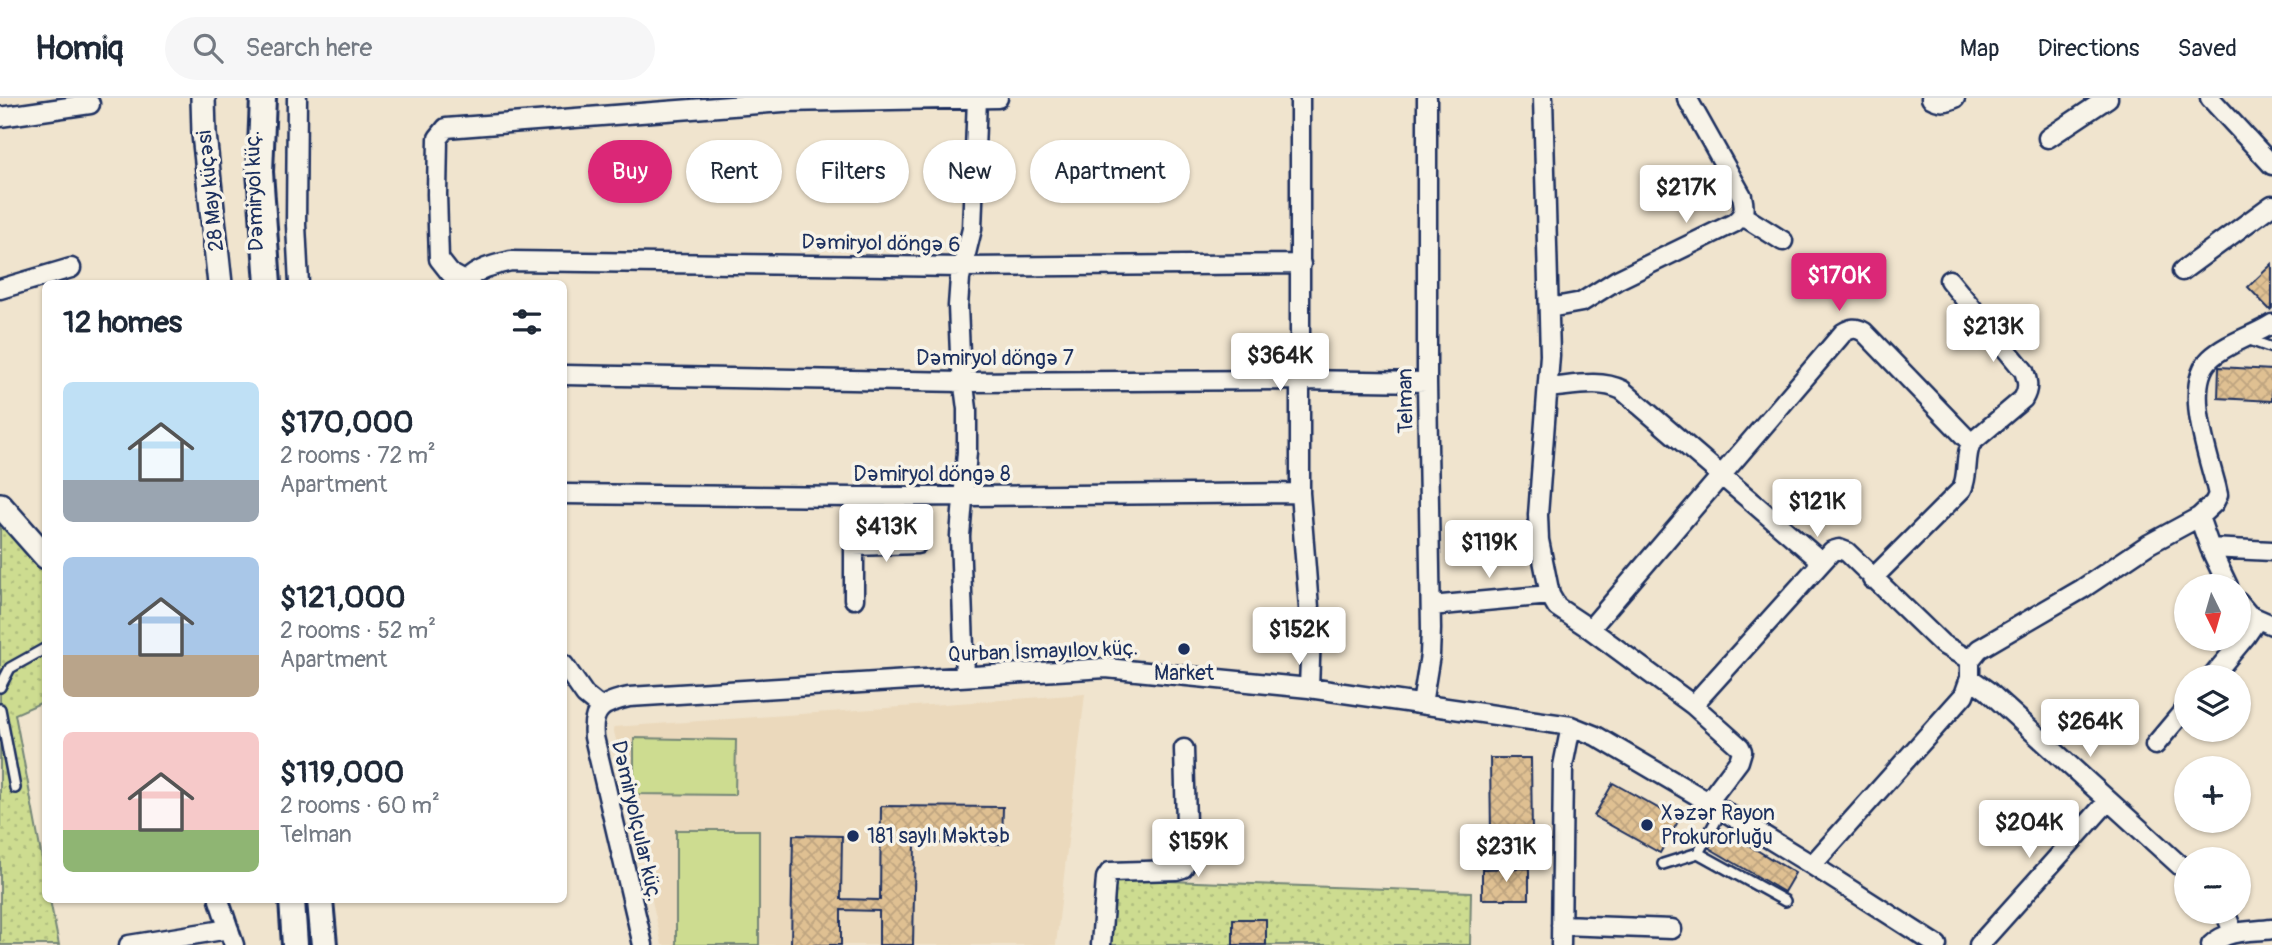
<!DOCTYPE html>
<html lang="en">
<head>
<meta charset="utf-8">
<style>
	body { margin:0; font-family:Pangolin,sans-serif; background:#f6f6f7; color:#1f2937; height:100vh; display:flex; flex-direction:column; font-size:26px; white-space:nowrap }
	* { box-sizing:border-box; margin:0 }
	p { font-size:23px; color:#747a83 }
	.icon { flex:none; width:38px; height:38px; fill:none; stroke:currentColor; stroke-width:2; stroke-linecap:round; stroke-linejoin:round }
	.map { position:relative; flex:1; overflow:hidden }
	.sheet { position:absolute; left:42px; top:182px; width:525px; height:623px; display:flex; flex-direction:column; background:#fff; border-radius:10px; box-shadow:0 2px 5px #0004 }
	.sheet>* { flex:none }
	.banner { position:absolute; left:588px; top:42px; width:665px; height:63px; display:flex; gap:14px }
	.needle { width:46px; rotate:175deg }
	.buttons { position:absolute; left:2174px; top:476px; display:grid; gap:14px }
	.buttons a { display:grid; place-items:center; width:77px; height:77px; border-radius:50%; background:#fff; box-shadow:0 2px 5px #0004; font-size:35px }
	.price { position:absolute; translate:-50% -60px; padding:0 16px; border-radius:7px; background:#fff; color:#222; font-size:23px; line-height:46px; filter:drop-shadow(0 2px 4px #0008) }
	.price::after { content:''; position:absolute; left:50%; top:42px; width:21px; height:16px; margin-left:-10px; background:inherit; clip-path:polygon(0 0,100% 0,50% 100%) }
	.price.on { background:#db2777; color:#fff }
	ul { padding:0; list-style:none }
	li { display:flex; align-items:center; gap:21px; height:175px; padding:0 21px }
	li span { display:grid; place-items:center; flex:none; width:196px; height:140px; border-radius:10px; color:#555 }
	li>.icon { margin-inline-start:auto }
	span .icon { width:84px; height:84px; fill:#fffc; stroke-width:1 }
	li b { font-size:30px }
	h2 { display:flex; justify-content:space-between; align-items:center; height:84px; padding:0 21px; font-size:30px }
	.pill { padding:0 24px; border-radius:32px; background:#fff; box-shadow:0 2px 5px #0004; font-size:24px; line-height:63px }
	.pill.on { background:#db2777; color:#fff }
	header { display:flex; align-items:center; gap:42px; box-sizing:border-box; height:98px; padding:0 35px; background:#fff; border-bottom:2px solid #e0e1e3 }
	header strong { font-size:33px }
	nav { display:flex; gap:38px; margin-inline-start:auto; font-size:24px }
	.search { width:490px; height:63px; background:#f6f6f7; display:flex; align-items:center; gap:18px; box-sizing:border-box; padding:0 24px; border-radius:38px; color:#747a83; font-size:26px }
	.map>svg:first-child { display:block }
	.built { fill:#ebd9bc }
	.park { fill:url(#park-dots); stroke:#748677; stroke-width:2 }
	.garden { fill:#cddc90; stroke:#748677; stroke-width:2 }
	.building { fill:url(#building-cross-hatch); stroke:#1b2f5e; stroke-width:2 }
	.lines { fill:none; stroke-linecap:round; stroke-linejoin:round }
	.service-casing { stroke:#1b2f5e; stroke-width:14 }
	.minor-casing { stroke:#1b2f5e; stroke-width:23 }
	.tertiary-casing { stroke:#1b2f5e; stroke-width:28 }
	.secondary-casing { stroke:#1b2f5e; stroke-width:30 }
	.service { stroke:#f7f3e8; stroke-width:9 }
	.minor { stroke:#f7f3e8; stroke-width:18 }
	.tertiary { stroke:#f7f3e8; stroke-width:23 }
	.secondary { stroke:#f7f3e8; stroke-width:24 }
	.poi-dot { fill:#1b2f5e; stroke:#f7f3e8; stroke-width:2.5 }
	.labels { text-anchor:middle; stroke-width:7; stroke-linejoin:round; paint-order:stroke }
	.street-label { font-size:21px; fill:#1b2f5e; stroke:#f7f3e8 }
	.poi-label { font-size:21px; fill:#1b2f5e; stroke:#f7f3e8; text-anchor:start }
</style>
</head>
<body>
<header>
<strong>Homiq</strong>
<div class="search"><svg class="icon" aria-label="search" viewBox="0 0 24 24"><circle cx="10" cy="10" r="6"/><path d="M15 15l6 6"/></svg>Search here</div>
<nav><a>Map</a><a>Directions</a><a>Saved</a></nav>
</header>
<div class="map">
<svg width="2272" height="847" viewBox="0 0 2272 847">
	<defs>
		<pattern id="park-dots" width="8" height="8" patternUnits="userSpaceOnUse" patternTransform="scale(1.75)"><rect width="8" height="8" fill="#cddc90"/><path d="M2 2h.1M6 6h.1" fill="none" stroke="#afbd7f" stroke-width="1.8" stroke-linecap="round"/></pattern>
		<pattern id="building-cross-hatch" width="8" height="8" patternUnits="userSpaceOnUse" patternTransform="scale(1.75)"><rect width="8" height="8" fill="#dfc092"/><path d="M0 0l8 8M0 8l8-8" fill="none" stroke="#bfa580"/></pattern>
	</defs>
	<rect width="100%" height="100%" fill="#f0e4ce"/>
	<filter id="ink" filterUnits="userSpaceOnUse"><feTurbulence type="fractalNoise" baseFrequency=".0143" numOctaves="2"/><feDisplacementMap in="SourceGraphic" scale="14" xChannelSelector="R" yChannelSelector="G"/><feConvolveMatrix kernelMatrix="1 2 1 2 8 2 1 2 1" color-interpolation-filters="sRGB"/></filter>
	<g filter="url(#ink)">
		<!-- built -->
		<path class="built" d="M1085 596 1056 847H662L613 629Z"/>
		<!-- park -->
		<path class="park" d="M0 421 45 474V603L15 616 45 777 46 802H50L59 847H0Z
			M1113 781 1471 794 1470 847H1109Z"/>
		<!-- garden -->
		<path class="garden" d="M634 640 736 642 735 697 634 696Z
			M676 732H759V847H676Z"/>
		<!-- building -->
		<path class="building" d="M2272 166V210L2270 212 2248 189Z
			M2219 269 2272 272V303L2218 300Z
			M1490 660H1531L1532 736H1491Z
			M1613 685 1679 722 1660 755 1594 718Z
			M881 708 1003 709 1002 746 915 745 913 847H879V813L841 812V847H791L793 737 842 738 841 801 880 802Z
			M1720 730 1795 775 1784 794 1709 750Z
			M1529 770V801H1482V771Z
			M1233 821H1266V847H1233Z"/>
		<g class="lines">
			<!-- service casing -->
			<g class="service-casing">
				<path id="service" d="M2247 241 2272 250
					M0 589 10 570 46 550
					M0 611 15 690
					M1722 712 1698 755 1785 803
					M1663 766 1698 755"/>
			</g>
			<!-- minor casing -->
			<g class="minor-casing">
				<path id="minor" d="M297 0 296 127 299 186
					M1300 0V395L1311 535 1309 590
					M1543 0 1550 257 1538 417 1539 442 1550 497 1557 509 1590 531 1693 607 1740 649 1742 653 1739 663 1708 704
					M1931 0C1940 5 1946 4 1955 0
					M2210 0 2272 67
					M0 19 90 6
					M2048 40 2108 0
					M1743 118 1783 143
					M2182 173 2272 107
					M467 182C479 170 494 167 511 163L963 169 1301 166
					M1949 182 2024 273C2028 284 2029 291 2023 301L1971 345
					M470 186 450 175 439 161 437 96 438 40 446 30 783 4 998 0
					M0 191 71 170
					M1549 210 1582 204 1617 182 1734 125C1745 116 1745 111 1742 98L1687 0
					M564 277 963 284 1299 282 1427 284
					M1548 290C1572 288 1600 281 1622 292L1822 464
					M564 396 854 399 1300 395
					M2199 419 2210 450 2228 488
					M854 448 917 446
					M2210 450 2272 453
					M854 501V399
					M2238 504 2249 517 2272 527
					M1431 508 1550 497
					M1590 531 1843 235C1851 230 1856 229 1864 234L1971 345C1964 361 1969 376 1962 391L1872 481
					M564 567 585 597 601 610
					M965 578 960 438 967 354V311L960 256 958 208 960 180 972 131 977 0
					M2212 579 2246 538 2257 522
					M1970 580 1988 593 2186 773
					M1422 606 1430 557 1431 531 1427 284V0
					M1693 607 1832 453 1839 451 1847 454 1942 546 1970 562
					M2155 647 2186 610
					M1812 767 1964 597 1970 580V562L1979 551 2082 491 2149 446 2199 419 2214 405 2218 397 2216 388C2208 357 2183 287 2210 261 2227 245 2253 238 2272 226
					M219 802 234 847
					M2225 814 2233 834
					M1561 827 1672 831
					M129 847 229 831
					M643 847 594 639C591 610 603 605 629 599L1106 570 1309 590 1571 628 1596 638 1722 712 1812 767 1937 847
					M1101 847 1106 780 1110 774 1176 772 1183 770 1187 763 1184 651
					M1561 847 1563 668 1571 628
					M1979 847 2108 703
					M2211 847C2228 831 2250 834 2272 831"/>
			</g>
			<!-- tertiary casing -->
			<g class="tertiary-casing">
				<path id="tertiary" d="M203 0 204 36 220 186
					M0 407 46 459"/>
			</g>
			<!-- secondary casing -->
			<g class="secondary-casing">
				<path id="secondary" d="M263 0 260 74 268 186
					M292 802 295 847
					M320 802 324 847"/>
			</g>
			<!-- service -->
			<use href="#service" class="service"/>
			<!-- minor -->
			<use href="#minor" class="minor"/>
			<!-- tertiary -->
			<use href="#tertiary" class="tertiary"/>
			<!-- secondary -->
			<use href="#secondary" class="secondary"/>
		</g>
	</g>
	<!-- markers -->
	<g class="poi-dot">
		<circle cx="1184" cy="551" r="7"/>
		<circle cx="1647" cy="727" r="7"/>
		<circle cx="853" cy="738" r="7"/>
	</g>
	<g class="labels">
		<!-- street labels -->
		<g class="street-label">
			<text transform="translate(210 93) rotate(-96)" y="7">28 May küçəsi</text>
			<text transform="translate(254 93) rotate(-92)" y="7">Dəmiryol küç.</text>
			<text transform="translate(881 145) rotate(1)" y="7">Dəmiryol döngə 6</text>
			<text x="995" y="267">Dəmiryol döngə 7</text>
			<text transform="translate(1405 303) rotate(-91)" y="7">Telman</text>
			<text x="932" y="383">Dəmiryol döngə 8</text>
			<text transform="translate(1043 553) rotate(-2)" y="7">Qurban İsmayılov küç.</text>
			<text transform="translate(637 723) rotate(77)" y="7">Dəmiryolçular küç.</text>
		</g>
		<!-- poi labels -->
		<g class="poi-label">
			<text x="1184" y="582" text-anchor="middle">Market</text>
			<text x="1661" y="722">Xəzər Rayon<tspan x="1661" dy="24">Prokurorluğu</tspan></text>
			<text x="867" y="745">181 saylı Məktəb</text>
		</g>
	</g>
</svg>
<div class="buttons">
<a><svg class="needle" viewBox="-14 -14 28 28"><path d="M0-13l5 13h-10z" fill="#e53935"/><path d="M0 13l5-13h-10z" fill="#747a83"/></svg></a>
<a><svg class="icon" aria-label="layers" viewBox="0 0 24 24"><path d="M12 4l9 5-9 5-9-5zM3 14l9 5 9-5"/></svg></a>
<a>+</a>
<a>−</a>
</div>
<b class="price" style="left:1686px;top:127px">$217K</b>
<b class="price on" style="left:1839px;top:215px">$170K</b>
<b class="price" style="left:1993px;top:266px">$213K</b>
<b class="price" style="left:1280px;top:295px">$364K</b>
<b class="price" style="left:1817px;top:441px">$121K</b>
<b class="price" style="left:886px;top:466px">$413K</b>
<b class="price" style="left:1489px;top:482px">$119K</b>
<b class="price" style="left:1299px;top:569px">$152K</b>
<b class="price" style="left:2090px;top:661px">$264K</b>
<b class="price" style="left:2029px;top:762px">$204K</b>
<b class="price" style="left:1198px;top:781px">$159K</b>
<b class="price" style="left:1506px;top:786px">$231K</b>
<div class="banner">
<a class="pill on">Buy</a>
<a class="pill">Rent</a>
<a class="pill">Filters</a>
<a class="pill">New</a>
<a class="pill">Apartment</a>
</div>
<section class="sheet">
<h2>12 homes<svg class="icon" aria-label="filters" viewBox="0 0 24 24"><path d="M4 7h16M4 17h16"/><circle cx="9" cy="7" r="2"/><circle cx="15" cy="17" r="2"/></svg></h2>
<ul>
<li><span style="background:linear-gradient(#bfe0f5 70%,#9aa5b1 0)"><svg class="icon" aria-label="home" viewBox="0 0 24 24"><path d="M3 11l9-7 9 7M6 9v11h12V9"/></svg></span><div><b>$170,000</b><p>2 rooms · 72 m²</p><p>Apartment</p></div></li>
<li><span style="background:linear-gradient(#a9c7e8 70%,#b9a48a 0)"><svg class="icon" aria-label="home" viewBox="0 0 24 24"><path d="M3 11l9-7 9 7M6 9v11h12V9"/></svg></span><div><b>$121,000</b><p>2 rooms · 52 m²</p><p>Apartment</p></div></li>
<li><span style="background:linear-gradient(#f6c9c9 70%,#8fb573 0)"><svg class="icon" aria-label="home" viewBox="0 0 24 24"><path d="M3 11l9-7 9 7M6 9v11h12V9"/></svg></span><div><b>$119,000</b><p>2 rooms · 60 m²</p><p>Telman</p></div></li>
</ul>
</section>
</div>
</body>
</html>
